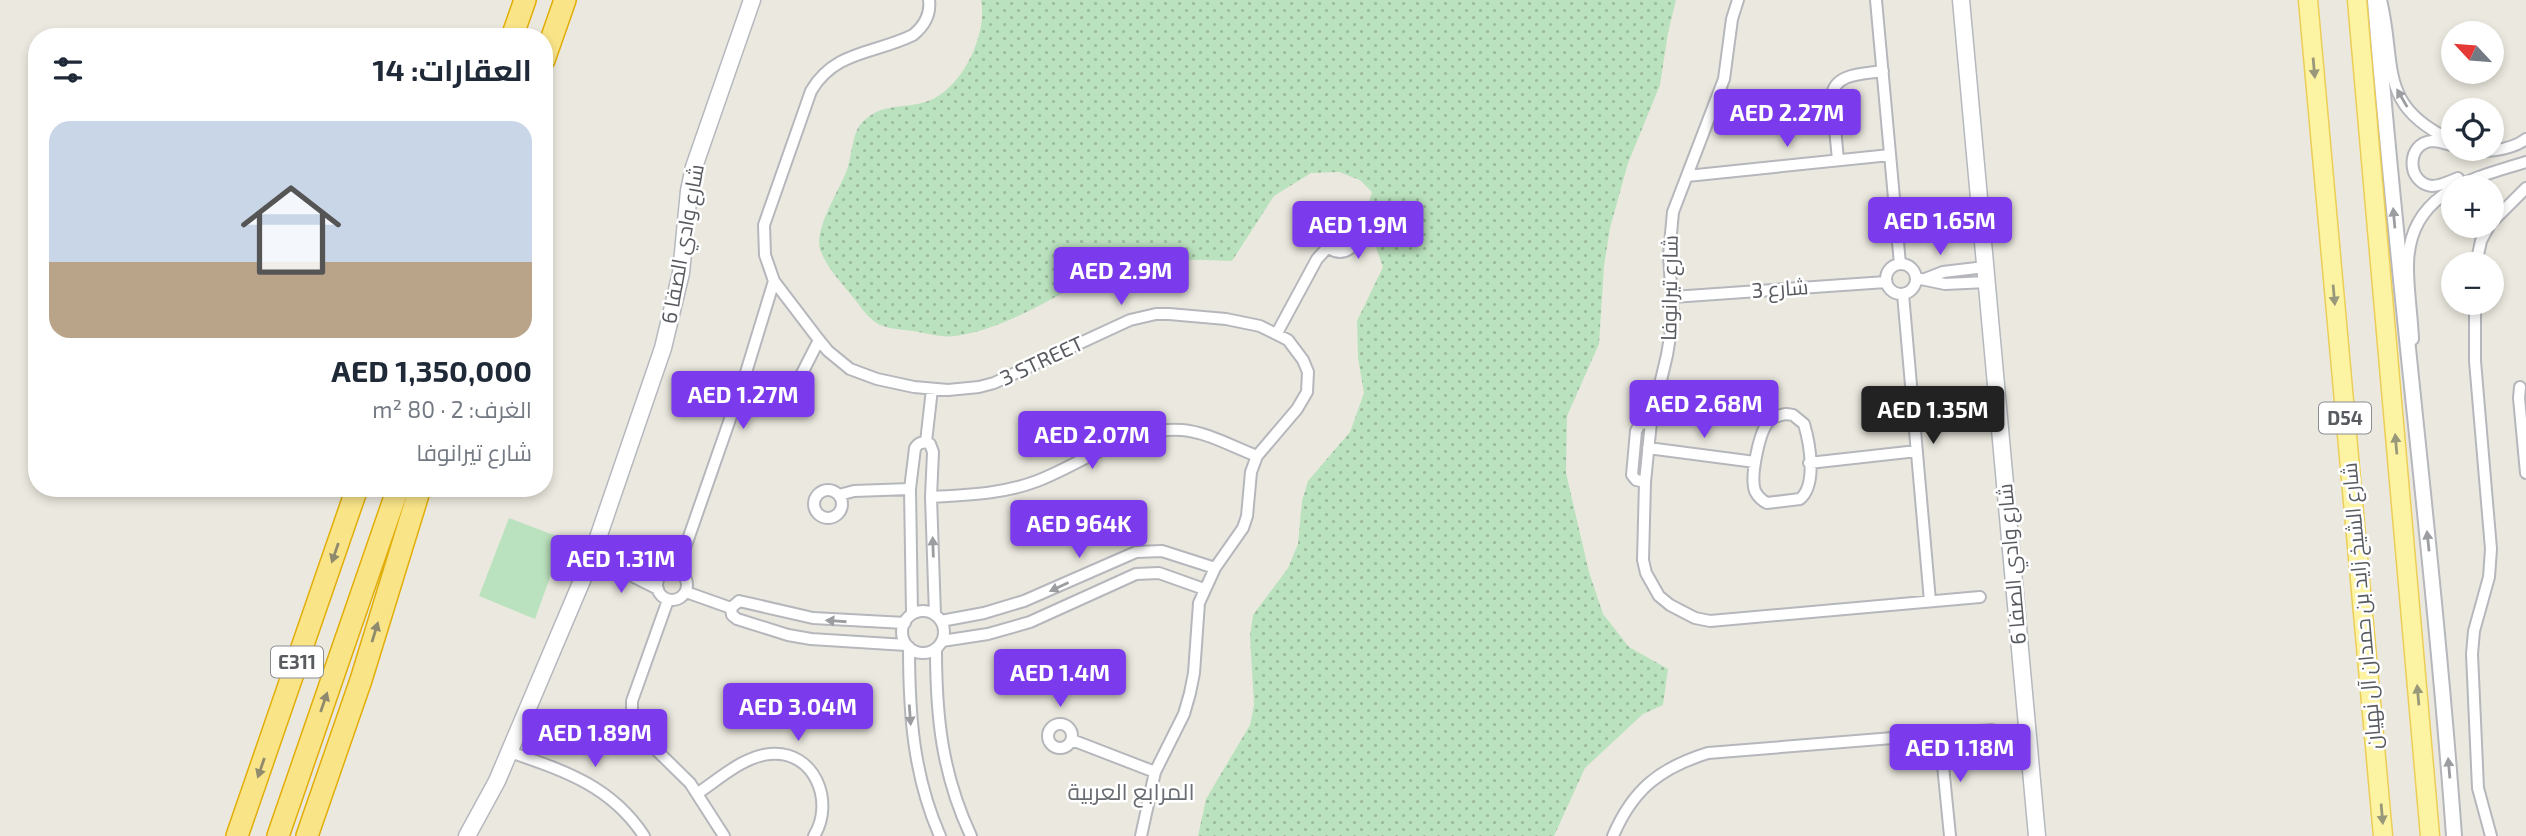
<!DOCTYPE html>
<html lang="ar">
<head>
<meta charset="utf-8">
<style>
	body { margin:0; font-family:"Exo 2",Cairo,sans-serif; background:#f2f2f3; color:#1f2937; direction:rtl; height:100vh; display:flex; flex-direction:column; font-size:26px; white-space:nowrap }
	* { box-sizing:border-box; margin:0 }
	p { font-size:23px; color:#747a83 }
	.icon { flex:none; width:38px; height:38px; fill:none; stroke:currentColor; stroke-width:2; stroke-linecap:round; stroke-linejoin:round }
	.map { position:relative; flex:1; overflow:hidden; direction:ltr }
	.drawer { position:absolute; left:28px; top:28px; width:525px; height:469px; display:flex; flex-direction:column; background:#fff; border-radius:28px; box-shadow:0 4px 10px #0003; direction:rtl }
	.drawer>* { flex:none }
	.needle { width:46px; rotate:296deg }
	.tools { position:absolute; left:2441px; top:21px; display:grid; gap:14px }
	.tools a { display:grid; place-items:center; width:63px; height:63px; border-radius:50%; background:#fff; box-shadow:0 4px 10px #0003; font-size:35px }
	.price { position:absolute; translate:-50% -60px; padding:0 16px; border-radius:7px; background:#7c3aed; color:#fff; font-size:23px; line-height:46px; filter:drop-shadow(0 2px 4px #0008) }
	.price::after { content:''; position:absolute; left:50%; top:42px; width:21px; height:16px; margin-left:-10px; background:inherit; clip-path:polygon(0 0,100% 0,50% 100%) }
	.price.active { background:#222; color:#fff }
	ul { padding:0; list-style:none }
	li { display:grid; align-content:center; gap:14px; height:371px; padding:0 21px }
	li+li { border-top:2px solid #e0e1e3 }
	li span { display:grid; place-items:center; height:217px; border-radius:21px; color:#555 }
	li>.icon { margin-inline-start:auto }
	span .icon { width:126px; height:126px; fill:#fffc; stroke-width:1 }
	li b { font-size:30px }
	h2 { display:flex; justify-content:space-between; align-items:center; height:84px; padding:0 21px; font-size:30px }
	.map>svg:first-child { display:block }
	.grass { fill:url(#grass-dots) }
	.pitch { fill:#bbe2be }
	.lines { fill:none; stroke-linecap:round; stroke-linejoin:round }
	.minor-casing { stroke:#b5b7bc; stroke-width:14 }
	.tertiary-casing { stroke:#b5b7bc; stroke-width:18 }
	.secondary-casing { stroke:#b5b8be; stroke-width:19 }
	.primary-casing { stroke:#eccd57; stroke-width:21 }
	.motorway-casing { stroke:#e2ad07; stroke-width:24 }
	.minor { stroke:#fff; stroke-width:10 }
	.tertiary { stroke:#fff; stroke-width:14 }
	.secondary { stroke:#fff; stroke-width:16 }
	.primary { stroke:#fcf4a3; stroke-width:18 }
	.motorway { stroke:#f9e488; stroke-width:21 }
	.oneway { fill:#9a987b }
	.oneway2 { fill:#9b9da0 }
	.oneway3 { fill:#908b6e }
	.labels { text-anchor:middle; stroke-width:5; stroke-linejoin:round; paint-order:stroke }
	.shield { fill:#fff; stroke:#8a8c90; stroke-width:2 }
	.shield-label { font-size:19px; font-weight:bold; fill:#585b60 }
	.street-label { font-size:21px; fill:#585b60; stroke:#fff }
	.neighbourhood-label { font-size:23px; fill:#696d72; stroke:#fff }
</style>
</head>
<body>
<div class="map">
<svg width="2526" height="836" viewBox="0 0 2526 836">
	<defs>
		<pattern id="grass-dots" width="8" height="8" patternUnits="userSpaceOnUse" patternTransform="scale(1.75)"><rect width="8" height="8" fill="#bbe2be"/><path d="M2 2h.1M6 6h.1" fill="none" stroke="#9bba9e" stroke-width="1.8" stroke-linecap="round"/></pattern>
	</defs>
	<rect width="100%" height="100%" fill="#ebe9df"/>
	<!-- grass -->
	<path class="grass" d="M981 0H1676L1668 33 1660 85 1628 163 1610 228 1604 266 1599 344 1567 416 1566 473 1589 572 1603 614 1629 647 1668 669 1663 705 1643 714 1585 768 1554 836H1198L1206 799 1250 725 1254 705 1250 636 1253 615 1288 568 1298 544 1302 501 1308 481 1350 432 1364 393 1358 358 1357 321 1383 267 1371 233 1367 209 1372 192 1360 180 1339 172 1311 173 1274 196 1232 261C1193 260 1159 256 1121 267 1066 285 1013 329 955 336 942 338 926 333 913 331 880 327 876 328 856 301 844 285 826 268 820 249 814 230 839 190 847 170 851 159 853 133 860 125 880 101 903 110 928 101 962 89 988 34 981 0Z"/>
	<!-- pitch -->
	<path class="pitch" d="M509 518 564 539 535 619 479 596Z"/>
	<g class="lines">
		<!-- minor casing -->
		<g class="minor-casing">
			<path id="minor" d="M929 0C931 15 924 26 913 35 875 54 835 50 811 91L764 225 765 255 774 281 819 340 828 351 850 369 877 379 914 387 948 390 979 387 994 383 1130 320 1156 314H1169L1226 319 1260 326 1288 340 1303 360 1308 372 1307 392 1297 409 1257 456 1251 472 1247 516 1243 528 1215 568 1199 603 1194 673 1190 693 1184 714 1155 772 1141 836
				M1738 0 1732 19 1724 79 1673 212 1669 255 1673 318 1667 355 1651 422 1645 482 1643 560 1646 573 1659 596 1670 605 1695 618 1710 621 1980 597
				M1876 0 1900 264
				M2381 0C2397 64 2376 105 2451 140
				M2454 146C2447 144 2439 141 2432 141 2406 143 2406 183 2432 186 2441 186 2450 181 2458 178
				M2463 149C2483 153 2510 151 2526 139
				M1838 160 1832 96C1834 73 1864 74 1883 71
				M1687 176 1890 155
				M2492 222 2526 188
				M1325 237a15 15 0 1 1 30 0a15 15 0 1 1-30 0Z
				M2476 264 2481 241 2489 226
				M1886 279a15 15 0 1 1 30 0a15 15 0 1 1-30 0Z
				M1916 278 1945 284 1987 282
				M1925 279 1943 272 1985 267
				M1903 294 1930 601
				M1673 297 1886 282
				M2475 303V361L2491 549 2489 577 2474 631 2472 654 2478 788 2491 836
				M1277 333 1317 259 1329 246
				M2413 339C2412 315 2408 291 2408 268 2407 194 2469 179 2526 162
				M744 379 781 393 789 392 795 387 819 340
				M2520 387 2519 398 2526 473
				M1786 414 1793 415 1804 424C1810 444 1817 485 1800 499L1767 503C1761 500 1758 497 1755 491 1750 477 1759 430 1770 420 1775 416 1780 415 1786 414Z
				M926 442 932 389
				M1648 448 1755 462
				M1809 463 1917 451
				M1645 482 1636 480 1632 475 1636 431 1640 424 1651 422
				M814 504a14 14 0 1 1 28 0a14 14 0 1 1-28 0Z
				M839 495 854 491 910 489
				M931 497C967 495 1003 494 1037 481 1084 463 1128 426 1182 430 1207 432 1233 447 1257 456
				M593 551 649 571 665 572
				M589 564 632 576 658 589
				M657 585a15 15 0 1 1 30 0a15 15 0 1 1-30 0Z
				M677 571 744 379 774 281
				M686 592 731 608
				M668 600 632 701V719L641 735 690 783 724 836
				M902 632a21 21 0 1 1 42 0a21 21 0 1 1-42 0Z
				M912 614 910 489 915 448C919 442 924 441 930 444L933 452 931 497 935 615
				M941 621 984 613 1024 601 1136 552 1162 551 1215 568
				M905 623 813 618 739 601 731 608 732 615 737 619 788 635 811 639 906 645
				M942 641 988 634 1030 622 1136 574 1159 573 1204 589
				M909 647C909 713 913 775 940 836
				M936 649C936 717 942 774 971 836
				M1048 736a12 12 0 1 1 24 0a12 12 0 1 1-24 0Z
				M1940 735 1950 836
				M1072 740 1155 772
				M510 752C565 771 611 786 644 836
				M698 793C719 779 744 756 770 754 815 750 835 802 814 836
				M1613 836C1633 789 1660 768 1708 753L1992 730"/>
		</g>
		<!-- tertiary casing -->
		<g class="tertiary-casing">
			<path id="tertiary" d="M2375 0C2397 279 2434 557 2454 836"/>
		</g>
		<!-- secondary casing -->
		<g class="secondary-casing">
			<path id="secondary" d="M1961 0 2037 836
				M467 836 497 781 589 564 663 348 681 273 689 191 694 167 752 0"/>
		</g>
		<!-- primary casing -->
		<g class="primary-casing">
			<path id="primary" d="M2308 0 2383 836
				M2357 0 2430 836"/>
		</g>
		<!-- motorway casing -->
		<g class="motorway-casing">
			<path id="motorway" d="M512 37 525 0
				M544 60 565 0
				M237 836 357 488
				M278 836 398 488
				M307 836 361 680 420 488"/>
		</g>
		<!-- minor -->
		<use href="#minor" class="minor"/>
		<!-- tertiary -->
		<use href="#tertiary" class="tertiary"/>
		<!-- secondary -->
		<use href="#secondary" class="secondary"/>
		<!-- primary -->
		<use href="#primary" class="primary"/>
		<!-- motorway -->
		<use href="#motorway" class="motorway"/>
	</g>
	<!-- one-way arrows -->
	<defs><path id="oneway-solid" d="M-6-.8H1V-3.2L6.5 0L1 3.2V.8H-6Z" transform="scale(1.75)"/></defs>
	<g class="oneway">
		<use href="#oneway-solid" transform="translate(2314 68) rotate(85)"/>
		<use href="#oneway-solid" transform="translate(2334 295) rotate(85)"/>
		<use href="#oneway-solid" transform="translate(2396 444) rotate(-95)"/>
		<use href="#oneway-solid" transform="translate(2418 695) rotate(-95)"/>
		<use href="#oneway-solid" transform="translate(2382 814) rotate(85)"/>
	</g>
	<g class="oneway2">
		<use href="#oneway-solid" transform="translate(2402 98) rotate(-120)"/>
		<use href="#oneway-solid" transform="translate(2394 218) rotate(-95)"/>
		<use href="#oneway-solid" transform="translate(2428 541) rotate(-96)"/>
		<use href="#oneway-solid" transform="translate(933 547) rotate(-92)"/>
		<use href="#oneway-solid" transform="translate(1059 587) rotate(155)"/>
		<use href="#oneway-solid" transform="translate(836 621) rotate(-176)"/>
		<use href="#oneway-solid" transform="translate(910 715) rotate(86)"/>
		<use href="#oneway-solid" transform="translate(2449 768) rotate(-95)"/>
	</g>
	<g class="oneway3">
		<use href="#oneway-solid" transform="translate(335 553) rotate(109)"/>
		<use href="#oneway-solid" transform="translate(375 632) rotate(-73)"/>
		<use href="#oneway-solid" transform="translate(324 702) rotate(-71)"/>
		<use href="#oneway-solid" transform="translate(261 768) rotate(109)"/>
	</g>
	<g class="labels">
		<!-- shield labels -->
		<g class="shield">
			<rect x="2319" y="402.5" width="52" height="31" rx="5"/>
			<rect x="271" y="646.5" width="52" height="31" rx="5"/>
		</g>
		<g class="shield-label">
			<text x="2345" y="425">D54</text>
			<text x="297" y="669">E311</text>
		</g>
		<!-- street labels -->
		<g class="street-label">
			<text transform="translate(683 244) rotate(-80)" y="7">شارع وادي الصفا 6</text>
			<text transform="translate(1670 288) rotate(-89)" y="7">شارع تيرانوفا</text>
			<text transform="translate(1780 289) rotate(-4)" y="7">شارع 3</text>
			<text transform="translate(1042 361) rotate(-25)" y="7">3 STREET</text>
			<text transform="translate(2012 564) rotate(-95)" y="7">شارع وادي الصفا 6</text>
			<text transform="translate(2362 606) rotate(-95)" y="7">شارع الشيخ زايد بن حمدان آل نهيان</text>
		</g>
		<!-- neighbourhood labels -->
		<g class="neighbourhood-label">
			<text x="1131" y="800">المرابع العربية</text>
		</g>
	</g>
</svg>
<div class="tools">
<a><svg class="needle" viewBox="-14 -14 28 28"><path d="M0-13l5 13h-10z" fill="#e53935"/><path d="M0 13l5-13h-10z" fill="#747a83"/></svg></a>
<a><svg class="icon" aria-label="locate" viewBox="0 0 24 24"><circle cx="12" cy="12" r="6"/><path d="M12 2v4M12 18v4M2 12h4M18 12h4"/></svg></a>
<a>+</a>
<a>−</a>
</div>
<b class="price" style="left:1787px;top:149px">AED 2.27M</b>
<b class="price" style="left:1940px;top:257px">AED 1.65M</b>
<b class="price" style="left:1358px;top:261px">AED 1.9M</b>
<b class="price" style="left:1121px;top:307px">AED 2.9M</b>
<b class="price" style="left:743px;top:431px">AED 1.27M</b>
<b class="price" style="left:1704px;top:440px">AED 2.68M</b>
<b class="price active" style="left:1933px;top:446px">AED 1.35M</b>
<b class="price" style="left:1092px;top:471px">AED 2.07M</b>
<b class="price" style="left:1079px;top:560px">AED 964K</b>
<b class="price" style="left:621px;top:595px">AED 1.31M</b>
<b class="price" style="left:1060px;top:709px">AED 1.4M</b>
<b class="price" style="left:798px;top:743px">AED 3.04M</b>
<b class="price" style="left:595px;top:769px">AED 1.89M</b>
<b class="price" style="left:1960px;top:784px">AED 1.18M</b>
<section class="drawer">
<h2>العقارات: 14<svg class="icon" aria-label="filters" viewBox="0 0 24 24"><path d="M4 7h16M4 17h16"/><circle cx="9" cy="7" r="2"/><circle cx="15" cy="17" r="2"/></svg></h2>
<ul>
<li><span style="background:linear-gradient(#c9d6e8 65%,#b9a48a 0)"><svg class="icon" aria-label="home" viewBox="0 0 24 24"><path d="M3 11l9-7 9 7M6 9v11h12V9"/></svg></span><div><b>AED 1,350,000</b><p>الغرف: 2 · 80 m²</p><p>شارع تيرانوفا</p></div></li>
</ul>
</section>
</div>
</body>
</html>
